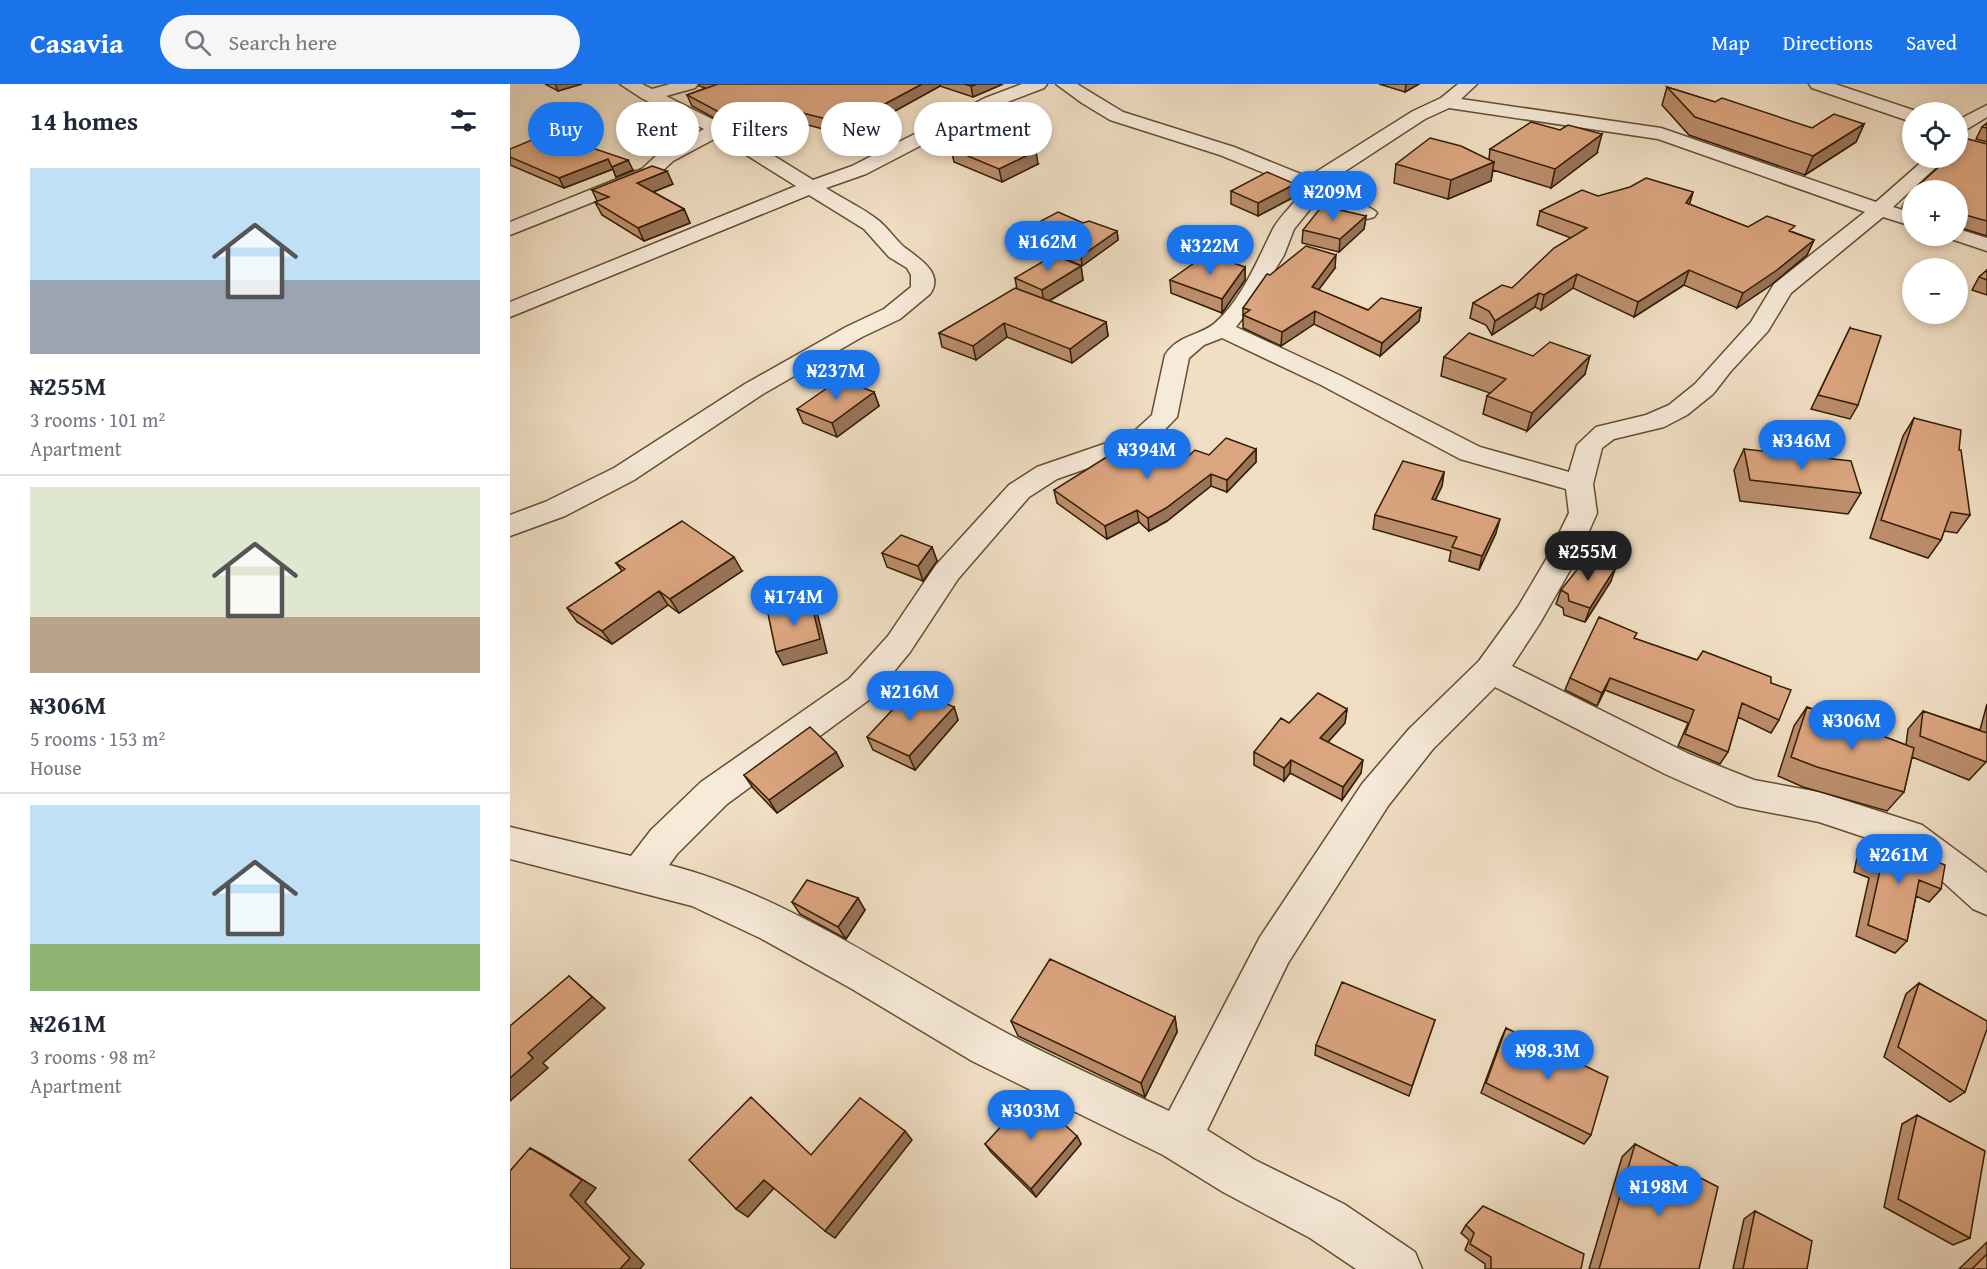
<!DOCTYPE html>
<html lang="en">
<head>
<meta charset="utf-8">
<style>
	body { margin:0; font-family:"Gentium Book Plus",serif; background:#f6f6f7; color:#1f2937; height:100vh; display:flex; flex-direction:column; font-size:22px; white-space:nowrap }
	* { box-sizing:border-box; margin:0 }
	p { font-size:20px; color:#747a83 }
	.icon { flex:none; width:33px; height:33px; fill:none; stroke:currentColor; stroke-width:2; stroke-linecap:round; stroke-linejoin:round }
	.map { position:relative; flex:1; overflow:hidden }
	.drawer { display:flex; flex-direction:column; background:#fff; width:510px }
	.drawer>* { flex:none }
	.banner { position:absolute; left:18px; top:18px; width:570px; height:54px; display:flex; gap:12px }
	.buttons { position:absolute; left:1392px; top:18px; display:grid; gap:12px }
	.buttons a { display:grid; place-items:center; width:66px; height:66px; border-radius:50%; background:#fff; box-shadow:0 3px 9px #0003; font-size:30px }
	.price { position:absolute; translate:-50% -51px; padding:0 14px; border-radius:21px; background:#1a73e8; color:#fff; font-size:20px; line-height:39px; filter:drop-shadow(0 2px 3px #0008) }
	.price::after { content:''; position:absolute; left:50%; top:36px; width:18px; height:14px; margin-left:-9px; background:inherit; clip-path:polygon(0 0,100% 0,50% 100%) }
	.price.active { background:#222; color:#fff }
	ul { padding:0; list-style:none }
	li { display:grid; align-content:center; gap:12px; height:318px; padding:0 30px }
	li+li { border-top:2px solid #e0e1e3 }
	li span { display:grid; place-items:center; height:186px; border-radius:0px; color:#555 }
	li>.icon { margin-inline-start:auto }
	span .icon { width:108px; height:108px; fill:#fffc; stroke-width:1 }
	li b { font-size:26px }
	h2 { display:flex; justify-content:space-between; align-items:center; height:72px; padding:0 30px; font-size:26px }
	.pill { padding:0 21px; border-radius:27px; background:#fff; box-shadow:0 3px 9px #0003; font-size:21px; line-height:54px }
	.pill.active { background:#1a73e8; color:#fff }
	header { display:flex; align-items:center; gap:36px; box-sizing:border-box; height:84px; padding:0 30px; background:#1a73e8; color:#fff }
	header strong { font-size:28px }
	nav { display:flex; gap:33px; margin-inline-start:auto; font-size:21px }
	.search { width:420px; height:54px; background:#f6f6f7; display:flex; align-items:center; gap:15px; box-sizing:border-box; padding:0 21px; border-radius:33px; color:#747a83; font-size:22px }
	main { display:flex; flex:1; min-height:0 }
	.map>svg:first-child { display:block }
	.lines { fill:none; stroke-linecap:round; stroke-linejoin:round }
	.minor-casing { stroke:#634e31; stroke-width:3 }
	.minor { fill:#f6ead9; fill-rule:evenodd }
	.wall { fill:#bc8e6d; stroke:#341e00; stroke-width:1.5 }
	.shaded-wall { fill:#997459; stroke:#341e00; stroke-width:1.5 }
	.building { fill:#dba57f; stroke:#341e00; stroke-width:1.5 }
</style>
</head>
<body>
<header>
<strong>Casavia</strong>
<div class="search"><svg class="icon" aria-label="search" viewBox="0 0 24 24"><circle cx="10" cy="10" r="6"/><path d="M15 15l6 6"/></svg>Search here</div>
<nav><a>Map</a><a>Directions</a><a>Saved</a></nav>
</header>
<main>
<section class="drawer">
<h2>14 homes<svg class="icon" aria-label="filters" viewBox="0 0 24 24"><path d="M4 7h16M4 17h16"/><circle cx="9" cy="7" r="2"/><circle cx="15" cy="17" r="2"/></svg></h2>
<ul>
<li><span style="background:linear-gradient(#bfe0f5 60%,#9aa5b1 0)"><svg class="icon" aria-label="home" viewBox="0 0 24 24"><path d="M3 11l9-7 9 7M6 9v11h12V9"/></svg></span><div><b>₦255M</b><p>3 rooms · 101 m²</p><p>Apartment</p></div></li>
<li><span style="background:linear-gradient(#dfe7d0 70%,#b9a48a 0)"><svg class="icon" aria-label="home" viewBox="0 0 24 24"><path d="M3 11l9-7 9 7M6 9v11h12V9"/></svg></span><div><b>₦306M</b><p>5 rooms · 153 m²</p><p>House</p></div></li>
<li><span style="background:linear-gradient(#bfe0f5 75%,#8fb573 0)"><svg class="icon" aria-label="home" viewBox="0 0 24 24"><path d="M3 11l9-7 9 7M6 9v11h12V9"/></svg></span><div><b>₦261M</b><p>3 rooms · 98 m²</p><p>Apartment</p></div></li>
</ul>
</section>
<div class="map">
<svg width="1477" height="1185" viewBox="0 0 1477 1185">
	<rect width="100%" height="100%" fill="#f1dfc5"/>
	<filter id="stains"><feTurbulence type="fractalNoise" baseFrequency=".00333" numOctaves="4"/><feColorMatrix values="0 0 0 0 .2 0 0 0 0 .09 0 0 0 0 .02 0 0 0 .5 -.17"/></filter>
	<radialGradient id="worn" r=".72"><stop offset=".6" stop-color="#630" stop-opacity="0"/><stop offset="1" stop-color="#630" stop-opacity=".3"/></radialGradient>
	<g class="lines">
		<!-- minor casing -->
		<g class="minor-casing">
			<path id="minor" d="M110 0H132L142 5 160 0H188L185 4 156 12 214 41 303 96 342 82 475 14 512 0H537L534 4 487 22 356 90 316 104C333 115 353 124 368 136 378 144 385 155 394 163 408 174 435 189 420 210L390 235 352 253 253 310 124 396 55 432 0 452V431L35 418 104 384 235 300 336 243 374 225 401 203V191L397 184 379 173 354 145 299 111 0 233V218L286 102 208 53 163 77 146 93 0 151V138L132 85 149 69 194 45 133 15Z
				M546 0H567L613 28 724 63 798 93 903 27 931 14 948 0H967L951 15 1151 44 1366 118 1416 74H1436L1383 123 1402 129V142L1373 133 1281 209 1258 247 1221 287 1203 310 1177 331 1154 343 1104 355 1092 364 1083 400 1087 429 1067 474 1030 539 1002 582 1179 670 1244 696 1309 708 1412 741 1477 789V831L1463 825 1432 797 1387 764 1309 738 1227 722 1155 690 985 603 923 665 878 722 778 879 697 1046 745 1076 834 1120 905 1168 912 1185H846L800 1154 713 1108 653 1071 462 977 342 905 250 854 182 822 0 775V743L121 772 141 746 191 698 339 595 378 552 426 481 499 401 527 383 620 351 642 331 655 271C669 250 690 252 705 239 732 215 747 177 763 145 770 132 783 121 792 109L791 104 710 71 600 36 572 19ZM939 24 1148 55 1355 128 1264 200 1241 238 1185 300 1159 321 1136 331 1086 343 1067 361 1059 388 970 363 829 291 726 243 749 212 774 171 784 145 809 114 850 133 857 135 864 133 867 129C863 123 824 107 814 101L915 35ZM712 254 811 301 950 375 1056 405 1059 429 1037 474 1008 523 969 577 899 645 852 700 750 853 659 1027C603 1000 546 976 491 946 387 890 274 810 159 781L167 770 217 720 363 613 400 568 448 495 519 413 547 395 638 363 667 333 679 274 694 261Z
				M1299 0H1325L1409 28H1402V37L1396 36 1302 4Z
				M1477 21V33L1454 47 1448 48V36Z
				M1448 145 1477 154V167L1441 155 1438 152H1448Z"/>
		</g>
		<!-- minor -->
		<use href="#minor" class="minor"/>
	</g>
	<!-- wall -->
	<path class="wall" d="M35 0H72L48 7Z
		M189 0H493L463 13 430 2 376 32 369 31 331 50 265 32 224 45 182 22 177 11 196 4 189 2Z
		M869 0H909L895 8Z
		M1157 3 1205 18 1302 44 1354 40 1346 58 1295 91 1179 51 1152 21Z
		M1477 39V58L1466 55 1472 43Z
		M1477 60V152L1448 143V106Z
		M0 65 123 86 106 93 103 85 54 104 0 81Z
		M441 65 528 80 492 98 444 78Z
		M980 65 1087 69 1041 104 983 86 981 97 938 115 884 99 886 80 979 75Z
		M163 100 143 108 174 125 180 139 134 157 92 131 85 118 87 117 82 106Z
		M721 107 784 113 748 132 721 120Z
		M1402 107V127L1392 123 1398 111Z
		M1183 108 1179 120 1238 143 1283 148 1304 156 1297 171 1261 201 1227 224 1174 201 1124 233 1063 204 1031 226 1025 223 982 251 976 241 960 234 963 219 1002 204 1061 154 1027 141 1030 127 1088 112Z
		M856 132 854 145 829 168 792 159 793 146Z
		M573 139 607 147 608 156 572 182 514 157 512 147Z
		M571 182 573 196 539 217 596 238 598 252 562 279 497 253 466 276 432 263 429 249 507 205 505 194Z
		M735 183V196L712 229 661 209 660 196Z
		M825 184 808 206 858 226 911 224 909 237 870 272 804 240 771 262 733 244V224L760 191Z
		M1477 186V211L1462 206 1469 193Z
		M1340 244 1348 321 1340 335 1301 325Z
		M1023 272 1075 290 1017 347 973 330 977 312 980 309 931 292 934 273Z
		M364 308 369 322 327 353 293 339 287 325Z
		M1404 334 1460 431 1447 449 1434 447 1431 456 1418 474 1360 454 1393 352Z
		M746 365V378L717 408 701 402 657 437 639 447 629 438 597 455 547 419 544 406 652 379 669 381 699 371Z
		M1234 365 1351 409 1338 430 1230 417 1224 386Z
		M934 388 932 402 925 416 986 449 969 486 939 477 941 467 863 445 865 431Z
		M422 463 427 477 413 497 377 483 372 469Z
		M106 479 232 487 169 529 158 521 102 560 67 538 57 524 112 487Z
		M1101 497 1075 538 1054 531 1053 524 1046 520 1051 506Z
		M1125 555 1187 576 1261 599 1269 636 1261 649 1228 633 1218 668 1210 680 1168 662 1178 639 1095 606 1087 622 1055 606 1060 594Z
		M1477 620V676L1476 678 1459 696 1402 673 1394 708 1377 727 1293 703 1268 692 1284 642 1297 623 1396 661 1398 645 1413 627 1470 646Z
		M444 623 448 636 405 686 363 666 357 653Z
		M837 625 835 639 818 658 851 689 832 716 780 689 774 697 744 681V668L779 639Z
		M326 668 333 682 267 729 243 704 234 691Z
		M1360 752 1431 805 1419 818 1406 812 1397 857 1385 869 1346 852 1359 794 1344 788 1349 764Z
		M282 818 355 826 336 855 290 830Z
		M1409 899 1455 1008 1440 1018 1374 973 1396 910Z
		M665 933 667 948 635 1013 508 952 501 937Z
		M925 936 899 1012 805 971 806 961Z
		M996 944 1081 1051 1074 1060 971 1009 991 955Z
		M1407 1031 1460 1154 1443 1161 1374 1123 1392 1040Z
		M567 1052 571 1060 526 1113 481 1068 475 1060Z
		M1125 1060 1189 1185H1079L1112 1073Z
		M1245 1127 1297 1185H1223L1234 1135Z
		M956 1141 1071 1185H975V1180L955 1166 959 1156 951 1149Z
		M1477 1158V1185H1449Z"/>
	<!-- shaded-wall -->
	<path class="shaded-wall" d="M45 0H72L48 7Z
		M412 0H430V2L376 32 373 21Z
		M467 0H493L463 13 461 2Z
		M896 0H909L895 8Z
		M366 20 369 31 331 50 328 38Z
		M261 21 265 32 224 45 220 34Z
		M1354 40 1346 58 1295 91 1303 72Z
		M1092 50 1087 69 1041 104 1045 85Z
		M526 67 528 80 492 98 489 85Z
		M98 75 103 85 54 104 49 94Z
		M118 76 123 86 106 93 102 83Z
		M984 78 981 97 938 115 941 96Z
		M157 87 163 100 133 112 127 99Z
		M785 100 784 113 748 132V119Z
		M1183 108 1179 122 1176 119Z
		M174 125 180 139 134 157 128 144Z
		M856 132 854 145 829 168 830 155Z
		M607 147 608 156 572 182 571 172Z
		M1304 156 1297 171 1261 201 1227 224 1233 209Z
		M826 171 825 184 801 216 802 203Z
		M571 182 573 196 534 220 532 206Z
		M735 183V196L712 229V215Z
		M1179 186 1174 201 1124 233 1128 218Z
		M1067 190 1063 204 1031 226 1034 211Z
		M1029 209 1025 223 982 251 985 237Z
		M911 224 909 237 870 272 872 259Z
		M805 227 804 240 771 262 772 248Z
		M596 238 598 252 562 279 560 265Z
		M494 239 497 253 466 276 463 262Z
		M1080 272 1075 290 1017 347 1022 329Z
		M364 308 369 322 327 353 322 339Z
		M746 365V378L717 408V396Z
		M934 388 932 402 919 429 922 415Z
		M701 390V402L657 437 639 447 638 434Z
		M627 426 629 438 597 455 595 442Z
		M990 435 986 449 969 486 972 472Z
		M422 463 427 477 413 497 408 482Z
		M224 473 232 487 169 529 160 515Z
		M1106 483 1101 497 1075 538 1080 524Z
		M149 507 158 521 102 560 92 547Z
		M301 518 308 532 317 569 273 581 266 568Z
		M1100 594 1095 606 1087 622 1092 609Z
		M444 623 448 636 405 686 399 672Z
		M837 625 835 639 809 668 810 654Z
		M326 668 333 682 267 729 259 716Z
		M781 676 780 689 774 697V684Z
		M853 676 851 689 832 716 833 703Z
		M348 814 355 826 336 855 328 843Z
		M59 892 95 924 33 979 38 984 0 1017V994L18 969Z
		M665 933 667 948 635 1013 631 999Z
		M395 1047 402 1056 325 1154 315 1147Z
		M567 1052 571 1060 526 1113 521 1105Z
		M20 1064 35 1072 86 1104 75 1118 134 1180 130 1185H110L60 1111Z
		M254 1096 264 1104 238 1133 226 1125Z"/>
	<!-- building -->
	<path class="building" d="M208 0H412L373 21 366 20 328 38 261 21 220 34 177 11Z
		M454 0H467L461 2Z
		M1157 3 1205 18 1212 14 1302 44 1324 30 1354 40 1303 72 1185 33Z
		M1021 38 1050 46 1058 41 1092 50 1045 85 980 65Z
		M1477 39V44L1472 43Z
		M478 49 526 67 489 85 441 65Z
		M29 53 39 57 50 53 118 76 102 83 98 75 49 94 0 73V65Z
		M920 54 951 62 984 78 941 96 886 80Z
		M1458 55 1477 60V137L1448 129V106H1403L1439 74H1448V65Z
		M142 82 157 87 127 99 174 125 128 144 85 118 99 113 82 106Z
		M757 88 785 100 748 119 721 107Z
		M1136 94 1183 108 1176 119 1238 143 1257 132 1285 142 1279 147 1304 156 1267 186 1233 209 1179 186 1128 218 1067 190 1034 211 1029 209 985 237 979 227 963 219 992 201 1002 204 1044 164 1077 144 1030 127 1072 106 1088 112 1120 103Z
		M1402 107V112L1398 111Z
		M812 122 856 132 830 155 793 146Z
		M548 128 573 139 579 137 607 147 571 172 512 147Z
		M796 162 826 171 802 203 858 226 871 214 911 224 872 259 805 227 772 248 733 231 740 226 733 224 757 190 760 191Z
		M697 170 735 183 712 215 660 196Z
		M544 171 571 182 532 206 505 194Z
		M1477 186V196L1469 193Z
		M505 204 596 238 560 265 494 239 463 262 429 249Z
		M1340 244 1371 252 1348 321 1308 311Z
		M959 249 1023 272 1040 258 1080 272 1022 329 977 312 996 295 934 273Z
		M330 295 364 308 322 339 287 325Z
		M1404 334 1451 346 1449 366H1451L1460 431 1441 428 1431 456 1371 436Z
		M716 354 746 365 717 396 701 390 656 424 638 434 627 426 595 442 544 406 619 359 652 379 657 375 669 381 685 366 699 371Z
		M1234 365 1341 377 1351 409 1240 396Z
		M893 377 934 388 922 415 990 435 972 472 942 463 947 453 865 431Z
		M172 437 224 473 160 515 149 507 92 547 57 524 115 485 106 479Z
		M391 451 422 463 408 482 372 469Z
		M1077 473 1106 483 1080 524 1059 517 1058 510 1051 506Z
		M301 518 310 555 266 568 258 530Z
		M1089 533 1127 549 1124 554 1187 576 1193 567 1261 593V599L1281 606 1269 636 1232 619 1218 668 1175 650 1184 626 1100 594 1092 609 1060 594Z
		M402 605 444 623 399 672 357 653Z
		M808 609 837 625 810 654 853 676 833 703 781 676 774 684 744 668 771 634 779 639Z
		M1297 623 1404 664 1394 708 1307 683 1281 673Z
		M1413 627 1477 649V676L1476 678 1410 652Z
		M300 643 326 668 259 716 234 691Z
		M1360 752 1435 781 1431 805 1409 796 1397 857 1358 841 1371 782 1355 775Z
		M297 796 348 814 328 843 282 818Z
		M540 875 665 933 631 999 501 937Z
		M59 892 82 913 18 969 23 974 0 994V942Z
		M832 898 925 936 902 1002 806 961Z
		M1409 899 1477 937V945L1455 1008 1388 963Z
		M996 944 1098 993 1081 1051 976 999Z
		M521 1010 567 1052 521 1105 475 1060Z
		M241 1013 301 1071 350 1014 395 1047 315 1147 254 1096 226 1125 179 1076Z
		M1407 1031 1475 1067 1460 1154 1388 1115Z
		M1125 1060 1208 1103 1189 1185H1089Z
		M20 1064 72 1096 60 1111 120 1174 110 1185H0V1087Z
		M973 1122 1074 1170 1071 1185H981V1173L960 1160 964 1149 956 1141Z
		M1245 1127 1302 1157 1297 1185H1233Z
		M1477 1170V1185H1462Z"/>
	<rect width="100%" height="100%" filter="url(#stains)"/>
	<rect width="100%" height="100%" fill="url(#worn)"/>
</svg>
<div class="buttons">
<a><svg class="icon" aria-label="locate" viewBox="0 0 24 24"><circle cx="12" cy="12" r="6"/><path d="M12 2v4M12 18v4M2 12h4M18 12h4"/></svg></a>
<a>+</a>
<a>−</a>
</div>
<b class="price" style="left:823px;top:138px">₦209M</b>
<b class="price" style="left:538px;top:188px">₦162M</b>
<b class="price" style="left:700px;top:192px">₦322M</b>
<b class="price" style="left:326px;top:317px">₦237M</b>
<b class="price" style="left:1292px;top:387px">₦346M</b>
<b class="price" style="left:637px;top:396px">₦394M</b>
<b class="price active" style="left:1078px;top:498px">₦255M</b>
<b class="price" style="left:284px;top:543px">₦174M</b>
<b class="price" style="left:400px;top:638px">₦216M</b>
<b class="price" style="left:1342px;top:667px">₦306M</b>
<b class="price" style="left:1389px;top:801px">₦261M</b>
<b class="price" style="left:1038px;top:997px">₦98.3M</b>
<b class="price" style="left:521px;top:1057px">₦303M</b>
<b class="price" style="left:1149px;top:1133px">₦198M</b>
<div class="banner">
<a class="pill active">Buy</a>
<a class="pill">Rent</a>
<a class="pill">Filters</a>
<a class="pill">New</a>
<a class="pill">Apartment</a>
</div>
</div>
</main>
</body>
</html>
